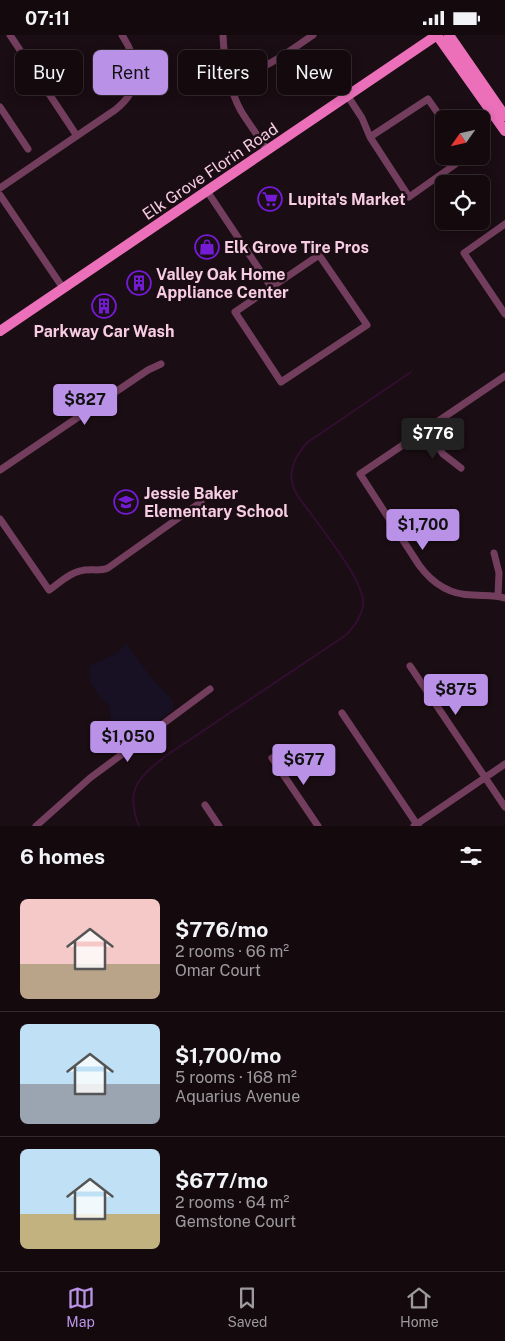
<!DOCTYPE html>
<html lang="en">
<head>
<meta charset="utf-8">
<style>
	body { margin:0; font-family:"Public Sans",sans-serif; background:#1d1317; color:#f1f3f6; height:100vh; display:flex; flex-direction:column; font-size:19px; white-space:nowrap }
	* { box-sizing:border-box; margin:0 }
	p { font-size:16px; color:#9d9a9e }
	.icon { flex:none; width:28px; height:28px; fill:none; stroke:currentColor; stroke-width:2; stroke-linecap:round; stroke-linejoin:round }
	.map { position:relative; height:791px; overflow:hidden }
	.drawer { display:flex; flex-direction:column; background:#140a0e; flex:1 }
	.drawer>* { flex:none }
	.banner { position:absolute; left:15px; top:15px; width:475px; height:45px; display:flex; gap:10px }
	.needle { width:32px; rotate:236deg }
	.buttons { position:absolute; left:435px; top:75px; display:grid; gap:10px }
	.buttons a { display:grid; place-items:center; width:55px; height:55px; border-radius:8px; background:#140a0e; box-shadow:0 2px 12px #0003,0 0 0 1px #332b2e; font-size:25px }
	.price { position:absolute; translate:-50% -42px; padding:0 11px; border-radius:5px; background:#b992e7; color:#111; font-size:16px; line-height:32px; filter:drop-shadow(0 1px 2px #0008) }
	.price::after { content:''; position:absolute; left:50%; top:30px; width:15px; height:11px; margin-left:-8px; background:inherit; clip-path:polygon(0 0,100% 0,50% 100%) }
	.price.selected { background:#222; color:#fff }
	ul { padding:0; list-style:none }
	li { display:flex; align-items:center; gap:15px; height:125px; padding:0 20px }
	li+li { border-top:1px solid #332b2e }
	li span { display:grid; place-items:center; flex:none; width:140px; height:100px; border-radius:8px; color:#555 }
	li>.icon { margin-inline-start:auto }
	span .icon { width:60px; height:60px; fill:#fffc; stroke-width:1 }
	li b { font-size:21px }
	h2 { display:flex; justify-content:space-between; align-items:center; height:60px; padding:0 20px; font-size:21px }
	.pill { padding:0 18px; border-radius:8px; background:#140a0e; box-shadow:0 2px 12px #0003,0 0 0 1px #332b2e; font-size:18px; line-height:45px }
	.pill.selected { background:#b992e7; color:#111 }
	.status { display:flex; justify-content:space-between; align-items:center; height:35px; padding:0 25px; background:#140a0e; direction:ltr }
	.status svg { height:14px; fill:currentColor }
	.tab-bar { display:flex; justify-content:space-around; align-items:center; height:70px; border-top:1px solid #332b2e; background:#140a0e; font-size:14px; color:#9d9a9e }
	.tab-bar a { display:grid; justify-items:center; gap:2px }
	.tab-bar .selected { color:#b992e7 }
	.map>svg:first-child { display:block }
	.green { fill:#171123 }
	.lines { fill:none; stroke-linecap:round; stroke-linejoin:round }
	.stream { stroke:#320e31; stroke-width:2 }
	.street { stroke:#733e5d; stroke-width:7 }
	.secondary { stroke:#ec6fba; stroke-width:10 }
	.labels { text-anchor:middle; stroke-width:5; stroke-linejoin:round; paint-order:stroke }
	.street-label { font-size:16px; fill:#f8cce3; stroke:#1a0d13 }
	.poi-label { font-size:16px; font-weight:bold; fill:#f8cce3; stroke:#1a0d13; text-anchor:start }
</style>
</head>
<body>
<div class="status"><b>07:11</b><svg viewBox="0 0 49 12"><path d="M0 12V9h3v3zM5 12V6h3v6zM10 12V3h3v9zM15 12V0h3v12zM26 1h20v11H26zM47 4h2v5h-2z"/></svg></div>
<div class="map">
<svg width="505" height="791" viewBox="0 0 505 791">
	<rect width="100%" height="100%" fill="#1a0d13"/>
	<!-- green -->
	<path class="green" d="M126 608 150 641 173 666V675L132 706C119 696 109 692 110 673 100 660 85 649 90 631 105 623 116 622 126 608Z"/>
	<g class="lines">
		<!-- stream -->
		<path class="stream" d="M139 791C124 754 139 742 167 720L346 600C353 593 361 582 363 571 367 549 322 495 309 476 302 467 294 458 292 447 289 432 298 417 308 407L411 337"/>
		<!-- street -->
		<path class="street" d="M10 0 77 101
			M223 0C224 27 228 52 241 76 249 89 259 102 267 115
			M227 40C261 40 286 18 313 0
			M347 60 362 83 370 102
			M0 72 28 114
			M444 87 428 64 370 102 409 162 467 121
			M0 153 115 75C143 53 140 28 122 0
			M207 156 271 252
			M0 160 63 253
			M505 189 464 218 505 279
			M319 220 367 290 281 347 235 277Z
			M505 341 360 439 419 530C432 548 450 560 473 560 484 561 494 560 505 563
			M426 395 443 419 461 433
			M0 435 148 335 161 329
			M0 484 49 555C58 549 69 538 80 536 90 533 99 537 108 533L201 467
			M494 518 499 538 498 561
			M410 631 505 772
			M342 678 418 791
			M272 723 318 791
			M205 770 219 791
			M36 791 90 743 210 654
			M414 791 505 729"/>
		<!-- secondary -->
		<path class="secondary" d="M437 0 505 96
			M449 0 505 81
			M0 296 437 0"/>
	</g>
	<!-- icons -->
	<defs>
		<g id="supermarket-ring" transform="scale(1.25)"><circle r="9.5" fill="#1a0d13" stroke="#741cd4" stroke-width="1.5"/><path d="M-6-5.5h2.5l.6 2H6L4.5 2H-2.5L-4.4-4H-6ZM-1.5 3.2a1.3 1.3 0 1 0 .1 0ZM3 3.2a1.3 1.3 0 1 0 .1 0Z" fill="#741cd4"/></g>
		<g id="shop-ring" transform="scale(1.25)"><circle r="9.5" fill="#1a0d13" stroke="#741cd4" stroke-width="1.5"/><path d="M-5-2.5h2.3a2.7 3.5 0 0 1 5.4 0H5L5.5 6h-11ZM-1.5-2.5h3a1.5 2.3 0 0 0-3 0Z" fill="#741cd4"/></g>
		<g id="building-ring" transform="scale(1.25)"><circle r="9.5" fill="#1a0d13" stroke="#741cd4" stroke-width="1.5"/><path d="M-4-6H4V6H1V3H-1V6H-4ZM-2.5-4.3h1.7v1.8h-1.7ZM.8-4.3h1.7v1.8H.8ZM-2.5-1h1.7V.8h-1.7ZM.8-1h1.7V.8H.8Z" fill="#741cd4"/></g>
		<g id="school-ring" transform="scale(1.25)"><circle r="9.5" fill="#1a0d13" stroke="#741cd4" stroke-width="1.5"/><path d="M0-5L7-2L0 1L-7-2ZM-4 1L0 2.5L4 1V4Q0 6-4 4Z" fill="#741cd4"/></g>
	</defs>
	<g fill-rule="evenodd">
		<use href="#supermarket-ring" x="270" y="164"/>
		<use href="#shop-ring" x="207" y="212"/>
		<use href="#building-ring" x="139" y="248"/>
		<use href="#building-ring" x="104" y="271"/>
		<use href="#school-ring" x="126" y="467"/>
	</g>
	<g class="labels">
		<!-- street labels -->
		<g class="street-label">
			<text transform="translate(210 136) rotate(-34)" y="6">Elk Grove Florin Road</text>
		</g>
		<!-- poi labels -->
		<g class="poi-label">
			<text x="288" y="170">Lupita's Market</text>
			<text x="224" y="218">Elk Grove Tire Pros</text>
			<text x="156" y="245">Valley Oak Home<tspan x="156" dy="18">Appliance Center</tspan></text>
			<text x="104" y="302" text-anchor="middle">Parkway Car Wash</text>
			<text x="144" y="464">Jessie Baker<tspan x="144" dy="18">Elementary School</tspan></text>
		</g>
	</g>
</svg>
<div class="buttons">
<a><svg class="needle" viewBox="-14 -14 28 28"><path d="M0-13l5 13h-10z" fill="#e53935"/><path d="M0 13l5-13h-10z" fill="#9d9a9e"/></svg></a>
<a><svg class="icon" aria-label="locate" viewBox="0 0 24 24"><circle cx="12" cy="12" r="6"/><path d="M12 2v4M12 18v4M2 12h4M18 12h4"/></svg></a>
</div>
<b class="price" style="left:85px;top:391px">$827</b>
<b class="price selected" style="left:433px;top:425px">$776</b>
<b class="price" style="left:423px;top:516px">$1,700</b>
<b class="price" style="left:456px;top:681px">$875</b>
<b class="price" style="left:128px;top:728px">$1,050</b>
<b class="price" style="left:304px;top:751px">$677</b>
<div class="banner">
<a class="pill">Buy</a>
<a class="pill selected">Rent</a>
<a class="pill">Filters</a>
<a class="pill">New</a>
</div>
</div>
<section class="drawer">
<h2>6 homes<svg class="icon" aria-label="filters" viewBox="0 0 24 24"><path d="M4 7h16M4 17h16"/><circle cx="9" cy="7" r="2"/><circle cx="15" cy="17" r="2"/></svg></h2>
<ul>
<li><span style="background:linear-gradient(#f6c9c9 65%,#b9a48a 0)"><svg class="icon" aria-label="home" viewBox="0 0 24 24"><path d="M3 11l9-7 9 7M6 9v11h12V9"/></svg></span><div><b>$776/mo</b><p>2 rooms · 66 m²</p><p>Omar Court</p></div></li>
<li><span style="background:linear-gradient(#bfe0f5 60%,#9aa5b1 0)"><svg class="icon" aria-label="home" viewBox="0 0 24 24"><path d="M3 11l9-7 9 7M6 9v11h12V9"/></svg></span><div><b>$1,700/mo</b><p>5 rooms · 168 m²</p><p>Aquarius Avenue</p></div></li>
<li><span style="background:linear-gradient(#bfe0f5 65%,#c2b280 0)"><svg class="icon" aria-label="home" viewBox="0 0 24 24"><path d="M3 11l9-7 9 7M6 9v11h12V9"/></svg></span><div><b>$677/mo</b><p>2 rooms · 64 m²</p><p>Gemstone Court</p></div></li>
</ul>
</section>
<nav class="tab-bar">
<a class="selected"><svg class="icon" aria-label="map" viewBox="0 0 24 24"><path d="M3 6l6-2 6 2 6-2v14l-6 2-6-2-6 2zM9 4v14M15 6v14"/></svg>Map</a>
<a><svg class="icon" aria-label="saved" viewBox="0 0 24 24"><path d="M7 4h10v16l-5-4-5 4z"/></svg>Saved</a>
<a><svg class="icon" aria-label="home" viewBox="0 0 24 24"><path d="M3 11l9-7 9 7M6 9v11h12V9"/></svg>Home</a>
</nav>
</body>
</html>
